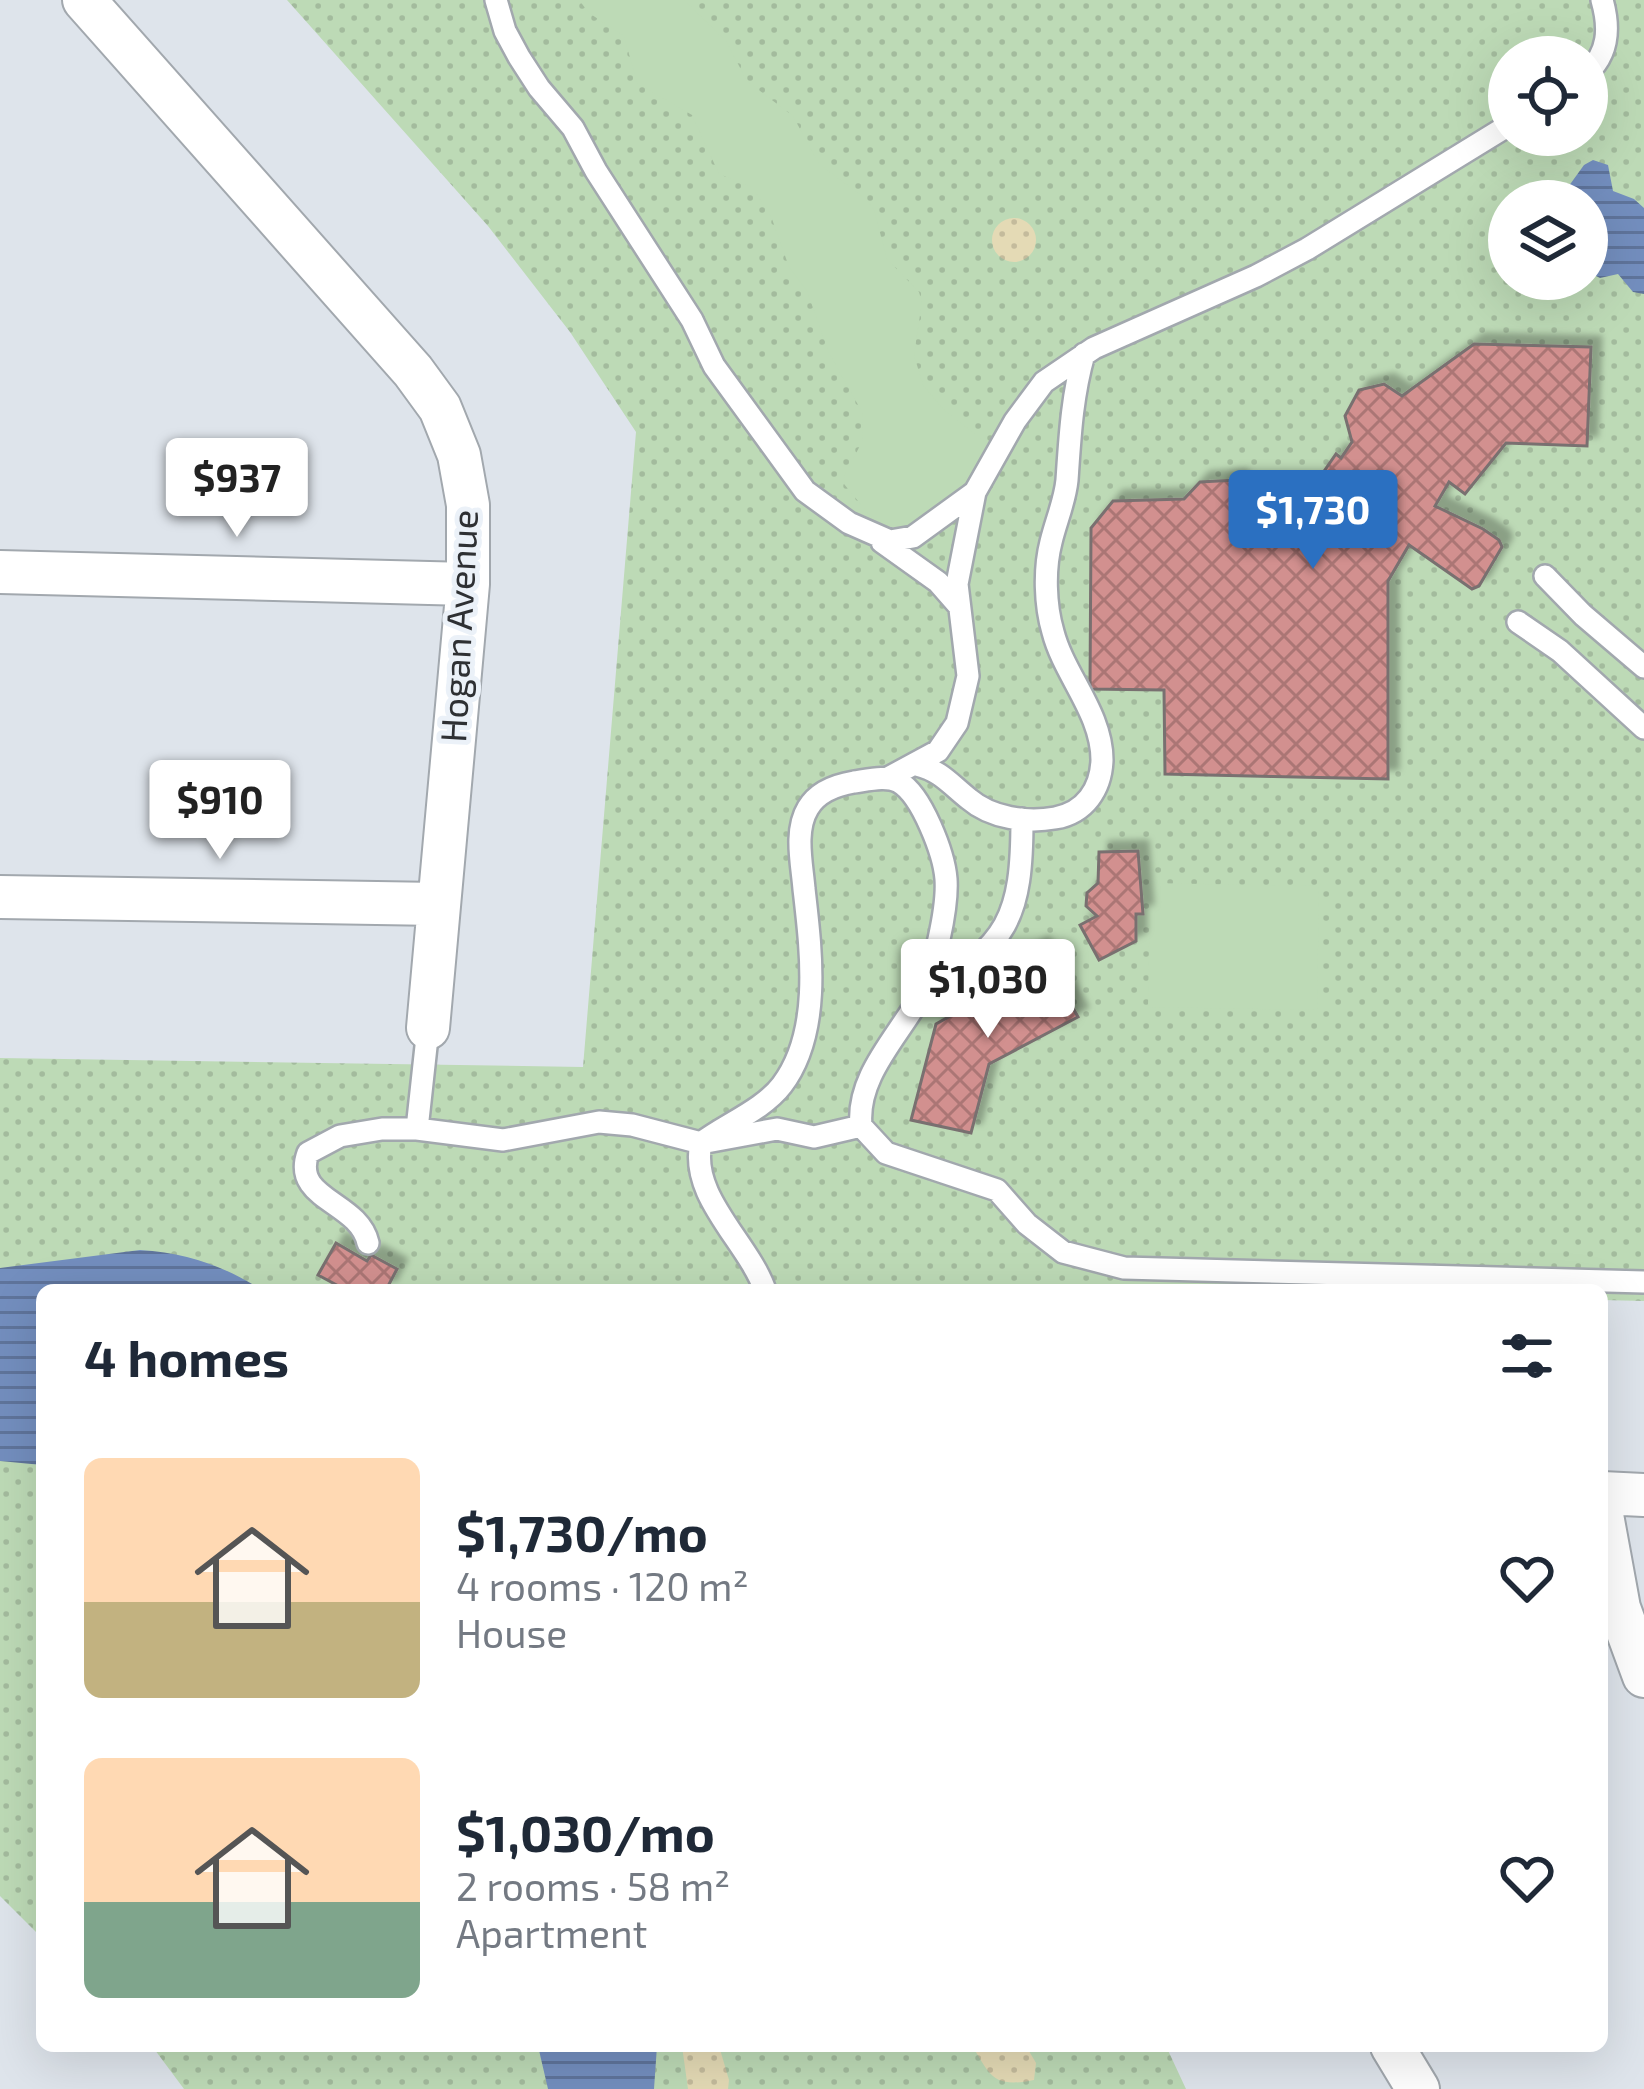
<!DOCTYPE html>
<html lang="en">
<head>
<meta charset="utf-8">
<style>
	body { margin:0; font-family:"Exo 2",sans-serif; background:#f6f6f7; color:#1f2937; height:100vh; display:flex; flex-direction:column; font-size:45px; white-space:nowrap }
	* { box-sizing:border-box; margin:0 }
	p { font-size:39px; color:#747a83 }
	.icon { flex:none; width:66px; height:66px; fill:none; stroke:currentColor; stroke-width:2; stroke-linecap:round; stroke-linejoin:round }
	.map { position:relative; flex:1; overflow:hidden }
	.drawer { position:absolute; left:36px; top:1284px; width:1572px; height:768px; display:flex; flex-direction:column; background:#fff; border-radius:18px; box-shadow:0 12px 48px #0002 }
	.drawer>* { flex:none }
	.fabs { position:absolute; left:1488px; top:36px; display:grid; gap:24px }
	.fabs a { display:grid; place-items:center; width:120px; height:120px; border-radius:50%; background:#fff; box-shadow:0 12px 48px #0002; font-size:60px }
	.price { position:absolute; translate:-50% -102px; padding:0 27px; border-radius:12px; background:#fff; color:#222; font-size:39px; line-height:78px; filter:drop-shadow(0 3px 6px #0008) }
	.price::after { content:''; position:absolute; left:50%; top:72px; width:36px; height:27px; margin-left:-18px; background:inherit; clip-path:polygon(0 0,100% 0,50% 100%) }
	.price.current { background:#2b70c1; color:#fff }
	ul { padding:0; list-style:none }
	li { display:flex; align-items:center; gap:36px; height:300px; padding:0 48px }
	li span { display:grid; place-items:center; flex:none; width:336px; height:240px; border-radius:18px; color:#555 }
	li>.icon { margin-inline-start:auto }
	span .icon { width:144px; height:144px; fill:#fffc; stroke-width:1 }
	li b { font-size:51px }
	h2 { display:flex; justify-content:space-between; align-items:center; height:144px; padding:0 48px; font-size:51px }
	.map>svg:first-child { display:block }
	.grass { fill:url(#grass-dots); fill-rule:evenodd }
	.sand { fill:url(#sand-dots) }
	.garden { fill:#bddab6 }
	.water { fill:url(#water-rules) }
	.building { fill:url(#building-cross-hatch); stroke:#797070; stroke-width:3; filter:url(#shadow) }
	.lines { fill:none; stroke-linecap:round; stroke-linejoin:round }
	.lane-casing { stroke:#a2a8ae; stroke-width:26 }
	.street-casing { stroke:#a2a8ae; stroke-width:46 }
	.lane { stroke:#fff; stroke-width:21 }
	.street { stroke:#fff; stroke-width:42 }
	.labels { text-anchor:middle; stroke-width:10; stroke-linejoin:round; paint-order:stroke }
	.street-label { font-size:36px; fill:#2e3033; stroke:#ebf1f8 }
</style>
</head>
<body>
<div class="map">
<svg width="1644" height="2089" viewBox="0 0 1644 2089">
	<defs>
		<pattern id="grass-dots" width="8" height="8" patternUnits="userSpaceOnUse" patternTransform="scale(3)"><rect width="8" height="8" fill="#bddab6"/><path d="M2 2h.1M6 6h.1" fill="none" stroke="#a3bb9d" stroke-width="1.8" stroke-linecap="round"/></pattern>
		<pattern id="sand-dots" width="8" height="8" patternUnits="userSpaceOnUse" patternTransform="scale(3)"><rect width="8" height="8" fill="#e4dab5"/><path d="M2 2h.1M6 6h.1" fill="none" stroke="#c4bb9c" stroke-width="1.8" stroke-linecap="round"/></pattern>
		<pattern id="water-rules" width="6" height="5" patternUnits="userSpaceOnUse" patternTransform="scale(3)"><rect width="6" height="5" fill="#738ebe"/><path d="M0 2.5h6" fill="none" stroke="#5f749b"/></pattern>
		<pattern id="building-cross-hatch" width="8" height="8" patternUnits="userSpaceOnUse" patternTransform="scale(3)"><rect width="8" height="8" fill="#d2908f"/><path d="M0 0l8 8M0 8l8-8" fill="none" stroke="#ab7675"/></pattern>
		<filter id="shadow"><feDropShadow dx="10" dy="-10" stdDeviation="3" flood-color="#0004"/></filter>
	</defs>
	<rect width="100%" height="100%" fill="#dee4eb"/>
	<!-- grass -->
	<path class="grass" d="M287 0H1644V1301L1602 1300V1290H1163L970 1285 969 1290H42V1938L0 1896V1058L583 1067 636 432 570 332 488 226ZM1509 57H1587V135H1509ZM1509 201H1587V279H1509Z
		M152 2046H1166L1186 2089H184Z"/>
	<!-- sand -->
	<path class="sand" d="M992 240a22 22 0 1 1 44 0a22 22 0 1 1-44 0Z
		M682 2046H719L729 2080 728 2089H688Z
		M972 2046H1026L1036 2063 1034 2080C991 2089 990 2073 972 2046Z"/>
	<!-- garden -->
	<path class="garden" d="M579 0H684L726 41 747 81 793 116 819 164 866 199 874 210 887 259 919 292 922 302 914 355 923 385 943 409 989 445C963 485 941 512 897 533L881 529 844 484 845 474 863 440 862 412 829 353 807 291 789 267 772 219 753 188 719 174 692 115 637 83 624 36 589 13Z
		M1150 883 1319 886 1317 1010 1148 1007Z"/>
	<!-- water -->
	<path class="water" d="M1593 160 1608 165 1613 191 1634 199 1644 208V294L1633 292 1618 274 1600 278 1590 273 1587 201H1558L1584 165Z
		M140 1250C187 1253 222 1265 262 1290H42V1465L0 1461V1268Z
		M538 2046H657L654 2089H548Z"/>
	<!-- building -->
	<path class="building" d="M1474 344 1591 347 1587 446 1506 443 1465 494 1449 482 1435 506 1483 529 1499 540 1502 547 1479 586 1472 589 1409 545 1388 581V779L1165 774 1164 690 1090 689 1091 528 1113 501 1184 499 1200 482 1236 480 1253 499H1317L1324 485 1318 480 1336 454 1341 458 1352 442 1345 416 1359 390 1384 384 1402 396Z
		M1138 851 1143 914H1136V941L1099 960 1080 925 1097 916 1086 906 1087 893 1098 883 1099 852Z
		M1039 947 1078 1017 989 1064 971 1133 911 1120 936 1024 1018 978 1009 963Z
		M336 1243 367 1261 371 1255 397 1269 386 1290H346L318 1275Z"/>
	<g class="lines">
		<!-- lane casing -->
		<g class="lane-casing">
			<path id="lane" d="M496 0 505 31 519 57 539 88 573 128 596 171 692 320 714 366 805 491 849 523 890 541 913 537 975 492
				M1587 73C1609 53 1610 28 1602 0
				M882 542 938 582 959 606
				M1545 576 1583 615 1644 667
				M1518 622 1560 651 1644 728
				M917 765C941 771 950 784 969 799 991 818 1027 823 1055 818 1085 813 1101 789 1102 760 1102 713 1064 675 1053 632 1045 605 1044 569 1051 542 1056 521 1065 501 1067 480 1070 436 1072 396 1084 354
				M888 778 938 751 957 723 968 676 957 584 975 492 1015 421 1044 382 1094 348 1256 276 1307 249 1509 125
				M922 993C1009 947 1022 916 1022 819
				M417 1129 428 1028
				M368 1243C359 1201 291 1200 308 1153L340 1136 382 1129H417L503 1140 599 1122 632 1125 701 1143 777 1129 814 1137 861 1126
				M765 1290C748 1242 689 1196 701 1143 726 1124 763 1110 782 1085 822 1032 811 950 804 889 802 864 794 831 808 808 818 791 836 785 854 782 868 780 887 775 899 782 922 795 944 854 946 879 948 908 934 970 921 995 899 1036 856 1076 861 1126L886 1153 997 1190 1027 1224 1063 1252 1124 1268 1644 1282"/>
		</g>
		<!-- street casing -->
		<g class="street-casing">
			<path id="street" d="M84 0 413 371 440 408 459 455 468 505V584L428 1028
				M0 572 468 584
				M0 897 438 904
				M1602 1493 1644 1495
				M1602 1515 1619 1608 1644 1676
				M1392 2046 1418 2089"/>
		</g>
		<!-- lane -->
		<use href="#lane" class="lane"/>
		<!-- street -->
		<use href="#street" class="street"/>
	</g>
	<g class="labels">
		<!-- street labels -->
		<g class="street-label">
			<text transform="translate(459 626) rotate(-87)" y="13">Hogan Avenue</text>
		</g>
	</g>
</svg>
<div class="fabs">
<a><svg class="icon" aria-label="locate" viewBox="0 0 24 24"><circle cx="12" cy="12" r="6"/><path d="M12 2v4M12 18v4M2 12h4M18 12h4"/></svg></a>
<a><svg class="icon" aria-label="layers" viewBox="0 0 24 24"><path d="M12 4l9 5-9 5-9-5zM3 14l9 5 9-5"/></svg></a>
</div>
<b class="price" style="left:237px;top:540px">$937</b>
<b class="price current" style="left:1313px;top:572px">$1,730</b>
<b class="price" style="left:220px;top:862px">$910</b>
<b class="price" style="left:988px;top:1041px">$1,030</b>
<section class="drawer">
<h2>4 homes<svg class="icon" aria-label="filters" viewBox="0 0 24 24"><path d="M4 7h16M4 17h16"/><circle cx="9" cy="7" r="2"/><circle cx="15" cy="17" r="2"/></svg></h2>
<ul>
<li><span style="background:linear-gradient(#ffd9b3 60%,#c2b280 0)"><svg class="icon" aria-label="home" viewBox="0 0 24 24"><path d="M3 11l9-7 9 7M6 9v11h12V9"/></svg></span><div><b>$1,730/mo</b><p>4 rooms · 120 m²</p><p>House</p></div><svg class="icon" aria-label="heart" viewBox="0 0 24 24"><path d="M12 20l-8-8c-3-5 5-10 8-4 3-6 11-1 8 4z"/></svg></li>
<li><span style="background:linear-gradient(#ffd9b3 60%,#7fa58c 0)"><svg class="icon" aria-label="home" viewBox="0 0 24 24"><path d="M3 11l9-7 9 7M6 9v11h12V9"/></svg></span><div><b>$1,030/mo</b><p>2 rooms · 58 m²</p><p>Apartment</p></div><svg class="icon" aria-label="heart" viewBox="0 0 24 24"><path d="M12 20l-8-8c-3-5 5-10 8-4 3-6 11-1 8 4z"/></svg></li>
</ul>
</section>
</div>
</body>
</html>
